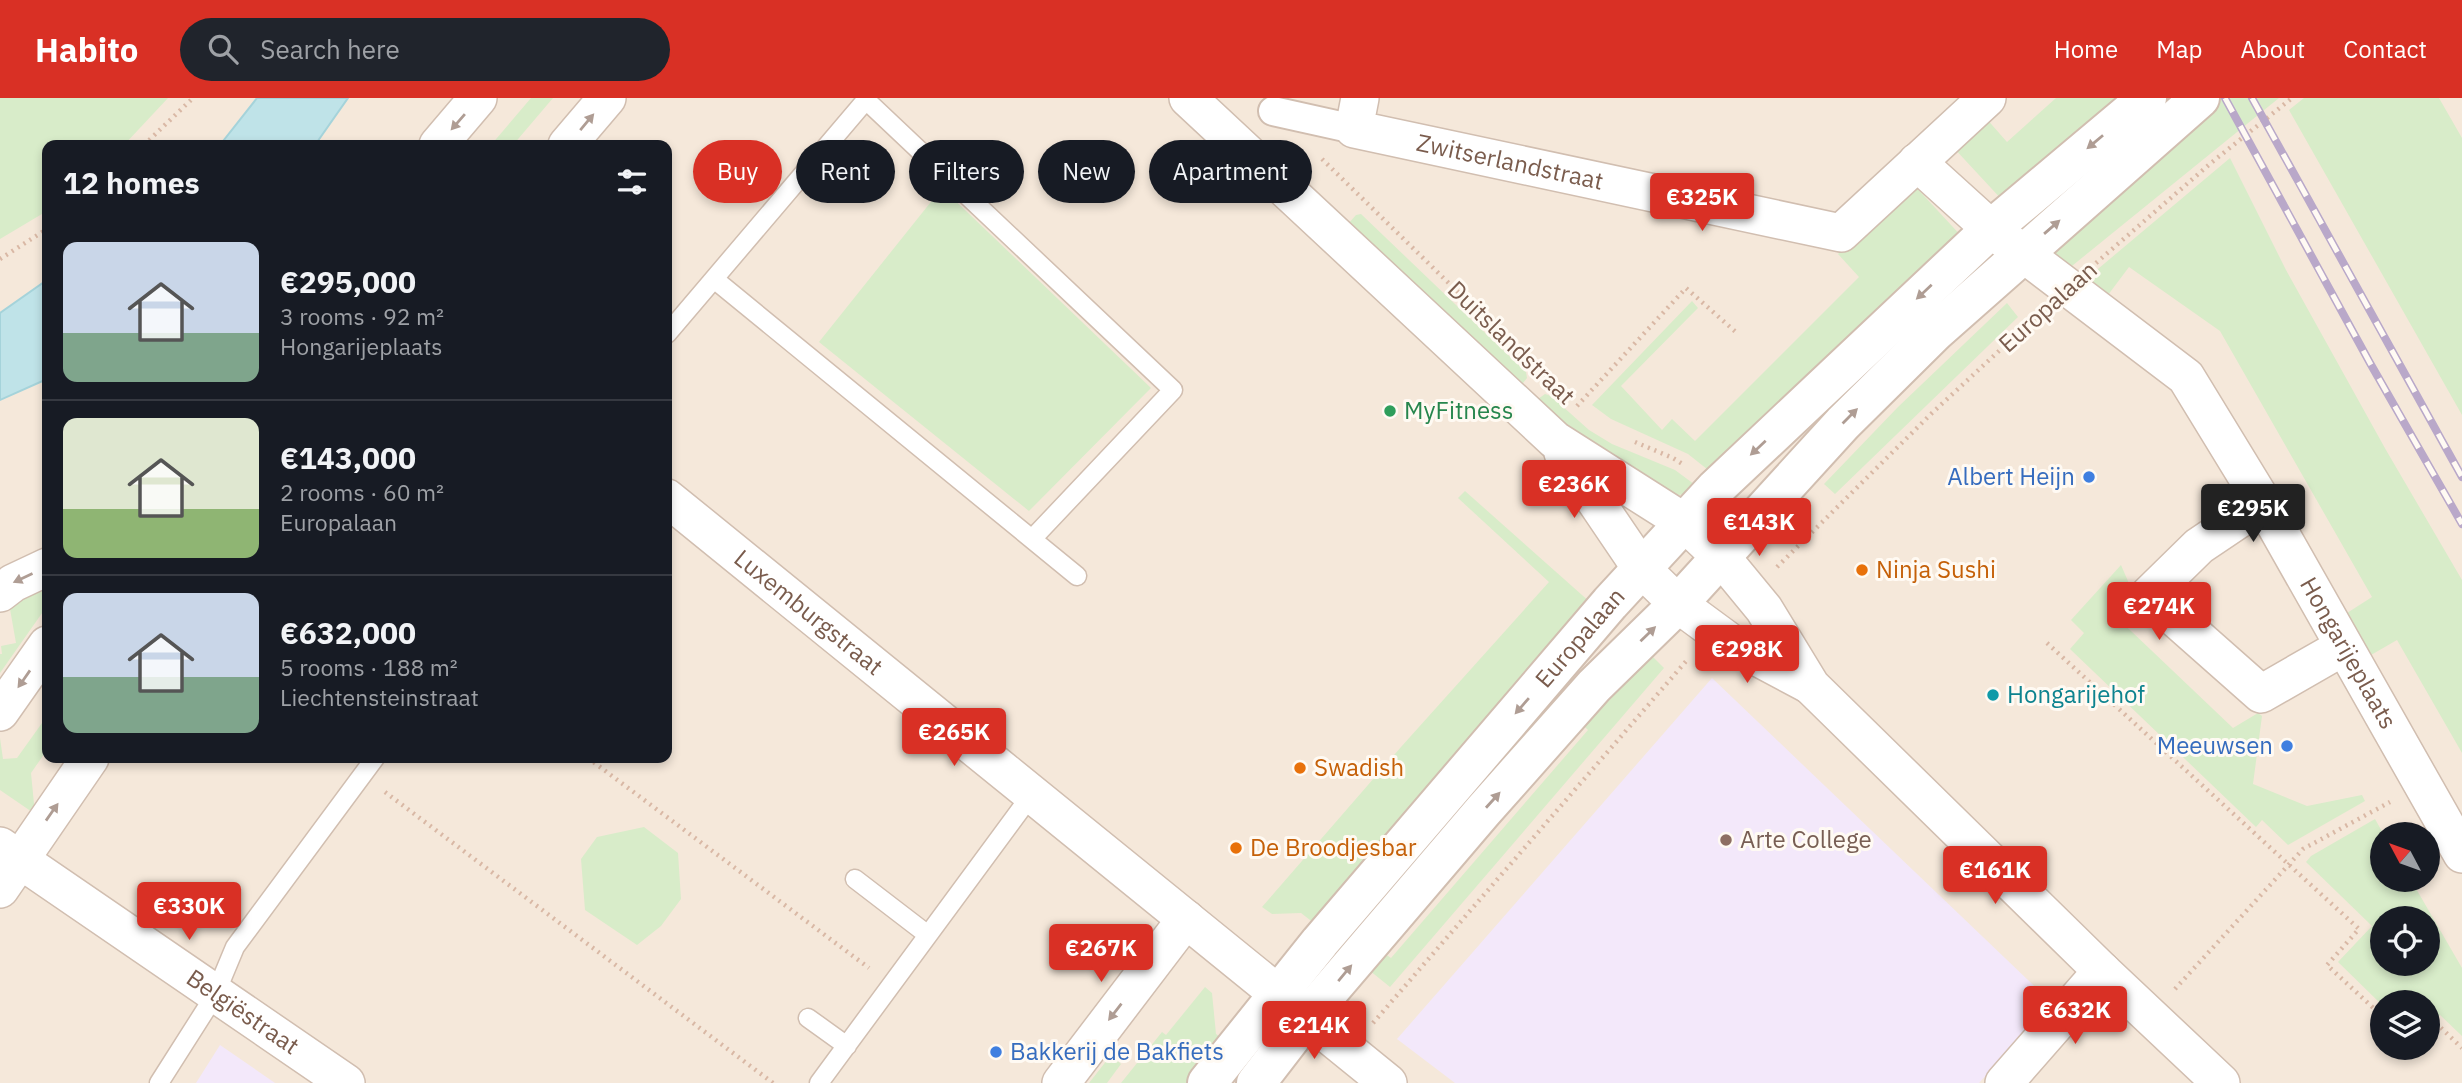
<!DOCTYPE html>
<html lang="en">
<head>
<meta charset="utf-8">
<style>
	body { margin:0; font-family:"IBM Plex Sans",sans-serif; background:#20242c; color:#f1f3f6; height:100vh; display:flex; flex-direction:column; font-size:26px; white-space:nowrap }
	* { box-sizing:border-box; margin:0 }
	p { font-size:23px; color:#9ea1a6 }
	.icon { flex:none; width:38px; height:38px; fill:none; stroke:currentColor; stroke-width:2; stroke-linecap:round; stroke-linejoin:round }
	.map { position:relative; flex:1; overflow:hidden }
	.side { position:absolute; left:42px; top:42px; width:630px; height:623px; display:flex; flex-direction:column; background:#171b24; border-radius:14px; box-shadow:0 4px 10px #0003 }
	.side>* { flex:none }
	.guide { position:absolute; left:693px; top:42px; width:665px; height:63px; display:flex; gap:14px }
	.needle { width:46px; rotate:311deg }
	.tools { position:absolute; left:2370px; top:724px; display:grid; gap:14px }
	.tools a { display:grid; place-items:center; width:70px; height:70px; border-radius:50%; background:#171b24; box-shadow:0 4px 10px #0003; font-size:35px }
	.price { position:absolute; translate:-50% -60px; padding:0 16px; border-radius:7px; background:#d93025; color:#fff; font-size:23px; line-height:46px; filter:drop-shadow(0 2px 4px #0008) }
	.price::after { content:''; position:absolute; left:50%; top:42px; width:21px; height:16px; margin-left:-10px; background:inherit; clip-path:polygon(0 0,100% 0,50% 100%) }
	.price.active { background:#222; color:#fff }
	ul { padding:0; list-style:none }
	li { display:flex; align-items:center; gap:21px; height:175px; padding:0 21px }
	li+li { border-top:2px solid #363941 }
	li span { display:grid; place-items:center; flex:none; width:196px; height:140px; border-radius:14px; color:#555 }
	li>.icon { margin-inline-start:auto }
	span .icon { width:84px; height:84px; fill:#fffc; stroke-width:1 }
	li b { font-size:30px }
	h2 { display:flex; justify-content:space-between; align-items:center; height:84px; padding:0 21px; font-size:30px }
	.chip { padding:0 24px; border-radius:32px; background:#171b24; box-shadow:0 4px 10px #0003; font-size:24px; line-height:63px }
	.chip.active { background:#d93025; color:#fff }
	header { display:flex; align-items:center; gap:42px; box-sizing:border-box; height:98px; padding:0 35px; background:#d93025; color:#fff }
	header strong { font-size:33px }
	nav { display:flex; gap:38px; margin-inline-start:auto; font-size:24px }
	.search { width:490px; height:63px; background:#20242c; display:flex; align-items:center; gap:18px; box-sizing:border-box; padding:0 24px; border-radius:38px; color:#9ea1a6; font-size:26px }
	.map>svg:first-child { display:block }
	.residential { fill:#f5e8da; fill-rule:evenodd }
	.education { fill:#f3e8fa }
	.green { fill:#d8ecc9; fill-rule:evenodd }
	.water { fill:#bfe3e8; stroke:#a5d3da; stroke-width:2 }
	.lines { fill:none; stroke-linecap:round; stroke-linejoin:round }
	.service-casing { stroke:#d1beb0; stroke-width:21 }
	.pedestrian-casing { stroke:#d1beb0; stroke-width:32 }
	.minor-casing { stroke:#d1beb0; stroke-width:40 }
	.tertiary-casing { stroke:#d1beb0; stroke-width:42 }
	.path { stroke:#d9b8a5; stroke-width:4.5; stroke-dasharray:2 5; stroke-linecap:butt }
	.service { stroke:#fff; stroke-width:18 }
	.pedestrian { stroke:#fff; stroke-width:28 }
	.minor { stroke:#fff; stroke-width:37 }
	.tertiary { stroke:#fff; stroke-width:38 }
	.rail-casing { stroke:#b9a8c9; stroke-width:8 }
	.rail { stroke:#fffaf3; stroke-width:5; stroke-dasharray:16; stroke-linecap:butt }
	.oneway { fill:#af9d94 }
	.leisure-dot { fill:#2e9e5b; stroke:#fffaf3; stroke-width:2.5 }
	.shop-dot { fill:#3f7fe0; stroke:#fffaf3; stroke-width:2.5 }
	.food-dot { fill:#e8710a; stroke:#fffaf3; stroke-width:2.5 }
	.culture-dot { fill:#0f9aa8; stroke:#fffaf3; stroke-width:2.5 }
	.education-dot { fill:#8d6e63; stroke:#fffaf3; stroke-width:2.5 }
	.labels { text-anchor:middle; stroke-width:6; stroke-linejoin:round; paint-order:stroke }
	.street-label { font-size:24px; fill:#7a5c4d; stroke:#fffaf3 }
	.leisure-label { font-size:24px; fill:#27864d; stroke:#fffaf3; text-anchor:start }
	.shop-label { font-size:24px; fill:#366cbe; stroke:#fffaf3; text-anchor:end }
	.food-label { font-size:24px; fill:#c56008; stroke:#fffaf3; text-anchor:start }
	.culture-label { font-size:24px; fill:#0d838f; stroke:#fffaf3; text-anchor:start }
	.education-label { font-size:24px; fill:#785e54; stroke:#fffaf3; text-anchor:start }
</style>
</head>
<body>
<header>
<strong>Habito</strong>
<div class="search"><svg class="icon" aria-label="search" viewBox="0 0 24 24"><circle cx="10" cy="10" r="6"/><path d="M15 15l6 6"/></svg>Search here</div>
<nav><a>Home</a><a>Map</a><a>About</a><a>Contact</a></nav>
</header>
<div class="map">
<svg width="2462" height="985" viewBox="0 0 2462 985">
	<rect width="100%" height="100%" fill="#fdf6ec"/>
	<!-- residential -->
	<path class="residential" d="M0 0H2462V985H0ZM47 47H667V660H47ZM2382 737H2427V782H2382ZM2382 821H2427V866H2382ZM2382 905H2427V950H2382Z"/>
	<!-- education -->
	<path class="education" d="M1712 580 2052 905 1979 985H1455L1397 941Z
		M220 947 275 985H196Z"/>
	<!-- green -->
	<path class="green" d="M0 0H168L124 47H47V113L0 141Z
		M531 0H553L513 47H491Z
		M2056 0H2123L2004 104 1952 48 1985 19 2007 44Z
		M2224 0H2279L2067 172 2049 150Z
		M2304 0H2439L2462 40V317L2289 12Z
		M2230 60 2286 172 2386 352 2462 482V655L2397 542 2371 557 2347 515 2372 499 2220 233 2129 169 2105 201 2086 181Z
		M1912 85 1965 142 1717 379 1688 356 1611 321 1592 307 1692 203 1698 210 1621 288 1662 332 1672 321 1695 343 1859 179 1838 156Z
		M942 90 1151 290 1029 413 819 244Z
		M1361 116 1526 274 1527 280 1519 290 1348 126 1356 117Z
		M2007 205 2018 219 1835 396 1824 386 1898 309Z
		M1545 296 1551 298 1589 332 1612 346 1675 372 1702 392 1679 397 1656 391 1562 324 1538 301Z
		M1465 393 1591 505 1319 829 1301 815 1272 816 1262 809 1401 649 1549 484 1458 400Z
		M2121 467 2134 497 2110 513 2233 630 2258 615 2262 618 2253 686 2307 708 2362 697 2365 703 2288 747 2262 722 2256 729 2070 551 2084 535 2071 522Z
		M47 487V508L0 575V556H2L1 548 16 545 10 511 28 497Z
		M1646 552 1664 570 1390 889 1364 868 1378 851 1391 860 1588 632 1577 621Z
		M47 618V652L31 675 35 716 0 692V640L3 661 17 660Z
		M2375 721 2384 737H2382V782H2411L2462 870V938L2440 917 2427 929V905H2382V907L2338 864 2372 828 2306 764 2311 758ZM2382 821H2427V866H2382Z
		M644 729 678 755 681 801 661 828 637 847 585 812 581 761 597 739Z
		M1205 889 1212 895 1216 936 1226 944 1193 985H1121L1162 934 1166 937Z
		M1111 957 1121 966 1107 985H1089Z"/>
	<!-- water -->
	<path class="water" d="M257 0H348L315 47H220Z
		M47 182V281L0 302V215Z"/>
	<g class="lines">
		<!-- service casing -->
		<g class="service-casing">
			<path id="service" d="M714 181 1077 478
				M667 236 866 2 1173 292 1032 441
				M855 781 928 837
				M808 920 847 948
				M159 985 215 897 235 849 375 660
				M819 985 1032 696"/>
		</g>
		<!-- pedestrian casing -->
		<g class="pedestrian-casing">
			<path id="pedestrian" d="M1273 13 1354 31"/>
		</g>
		<!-- minor casing -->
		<g class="minor-casing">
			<g id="minor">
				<path d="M1188 0 1555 342 1684 424 1722 460 1764 511 1811 588 2102 873 2221 985"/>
				<path id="s1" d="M1360 0 1354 31 1841 135 1987 0"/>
				<path d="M438 47 478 0"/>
				<path d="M567 47 607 0"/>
				<path id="s2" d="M1917 64 1991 131 2186 279 2263 405 2462 756"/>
				<path d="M1563 355 1641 470 1678 506 1731 545 1808 586"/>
				<path id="s3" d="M667 400 1388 985"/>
				<path d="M2263 405 2199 448 2149 497 2261 596 2343 549"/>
				<path d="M0 495 13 485 47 469"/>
				<path d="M0 614 47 547"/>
				<path id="s4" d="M0 748 346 985"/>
				<path d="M0 791 90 660"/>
				<path d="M1061 985 1186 821"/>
				<path d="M2004 985 2102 873"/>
			</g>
		</g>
		<!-- tertiary casing -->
		<g class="tertiary-casing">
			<g id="tertiary">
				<path id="s5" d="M1207 985 1320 844 1610 505 1716 390 1991 131 2147 0"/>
				<path d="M1256 985 1307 919 1483 713 1594 588 1678 506 1843 325 1935 234 2200 0"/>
			</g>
		</g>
		<!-- path -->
		<path class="path" d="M144 47 193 0
			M1322 61 1466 202
			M0 161 47 131
			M2096 165 2211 65 2292 0
			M1577 308 1686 190 1738 236
			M1635 344 1673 360 1684 367
			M1777 469 1932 315 2040 215
			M2047 545 2359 831 2327 867 2382 918
			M588 660 869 870
			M385 694 773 985
			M2175 891 2303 751 2390 704
			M1373 925 1688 561
			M2427 942 2439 928 2462 950
			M2416 950 2418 952 2419 950"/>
		<!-- service -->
		<use href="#service" class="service"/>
		<!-- pedestrian -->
		<use href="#pedestrian" class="pedestrian"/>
		<!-- minor -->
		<use href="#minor" class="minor"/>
		<!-- tertiary -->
		<use href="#tertiary" class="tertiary"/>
		<!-- rail casing -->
		<g class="rail-casing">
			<path id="rail" d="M2225 0 2370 265 2462 426
				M2252 0 2462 379"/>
		</g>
		<!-- rail -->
		<use href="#rail" class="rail"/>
	</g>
	<!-- one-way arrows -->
	<defs><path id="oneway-solid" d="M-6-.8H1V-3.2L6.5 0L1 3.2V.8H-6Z" transform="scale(1.75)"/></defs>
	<g class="oneway">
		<use href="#oneway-solid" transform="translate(458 24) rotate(131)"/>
		<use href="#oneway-solid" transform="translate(587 24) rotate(-50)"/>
		<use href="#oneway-solid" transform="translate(2095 44) rotate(140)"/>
		<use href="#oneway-solid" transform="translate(2052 129) rotate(-41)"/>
		<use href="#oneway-solid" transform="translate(1924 194) rotate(137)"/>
		<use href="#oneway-solid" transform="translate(1850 318) rotate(-45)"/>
		<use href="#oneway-solid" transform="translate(1758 350) rotate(137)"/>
		<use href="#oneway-solid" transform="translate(23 480) rotate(155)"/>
		<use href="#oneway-solid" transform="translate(1648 536) rotate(-44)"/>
		<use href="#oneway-solid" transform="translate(24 581) rotate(125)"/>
		<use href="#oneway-solid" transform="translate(1522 608) rotate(131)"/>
		<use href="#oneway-solid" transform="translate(1493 702) rotate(-48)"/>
		<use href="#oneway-solid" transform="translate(52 714) rotate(-55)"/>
		<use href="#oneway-solid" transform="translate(1345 875) rotate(-50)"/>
		<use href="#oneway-solid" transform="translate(1115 914) rotate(128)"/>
	</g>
	<!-- markers -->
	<circle class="leisure-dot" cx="1390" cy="313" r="7"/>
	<g class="shop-dot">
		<circle cx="2089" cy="379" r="7"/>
		<circle cx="2287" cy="648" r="7"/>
		<circle cx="996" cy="954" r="7"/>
	</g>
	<g class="food-dot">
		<circle cx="1862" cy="472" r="7"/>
		<circle cx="1300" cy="670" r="7"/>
		<circle cx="1236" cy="750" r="7"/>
	</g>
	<circle class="culture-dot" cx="1993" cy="597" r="7"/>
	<circle class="education-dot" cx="1726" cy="742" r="7"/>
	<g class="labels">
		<!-- street labels -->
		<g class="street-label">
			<text dy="8" stroke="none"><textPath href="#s1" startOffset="191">Zwitserlandstraat</textPath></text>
			<text transform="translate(2048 209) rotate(-42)" y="8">Europalaan</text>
			<text transform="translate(1511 245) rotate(44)" y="8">Duitslandstraat</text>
			<text dy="8" stroke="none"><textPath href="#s3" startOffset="182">Luxemburgstraat</textPath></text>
			<text dy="8" stroke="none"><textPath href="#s5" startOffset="581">Europalaan</textPath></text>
			<text dy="8" stroke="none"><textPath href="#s2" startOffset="665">Hongarijeplaats</textPath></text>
			<text dy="8" stroke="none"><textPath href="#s4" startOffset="294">Belgiëstraat</textPath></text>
		</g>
		<!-- leisure labels -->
		<g class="leisure-label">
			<text x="1404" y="321">MyFitness</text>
		</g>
		<!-- shop labels -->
		<g class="shop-label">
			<text x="2075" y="387">Albert Heijn</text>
			<text x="2273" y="656">Meeuwsen</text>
			<text x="1010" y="962" text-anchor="start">Bakkerij de Bakfiets</text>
		</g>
		<!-- food labels -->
		<g class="food-label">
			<text x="1876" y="480">Ninja Sushi</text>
			<text x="1314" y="678">Swadish</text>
			<text x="1250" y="758">De Broodjesbar</text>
		</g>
		<!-- culture labels -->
		<g class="culture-label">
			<text x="2007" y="605">Hongarijehof</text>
		</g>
		<!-- education labels -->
		<g class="education-label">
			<text x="1740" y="750">Arte College</text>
		</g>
	</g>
</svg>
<div class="tools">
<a><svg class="needle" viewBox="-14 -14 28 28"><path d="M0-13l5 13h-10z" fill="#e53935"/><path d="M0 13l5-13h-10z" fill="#9ea1a6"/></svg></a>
<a><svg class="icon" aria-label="locate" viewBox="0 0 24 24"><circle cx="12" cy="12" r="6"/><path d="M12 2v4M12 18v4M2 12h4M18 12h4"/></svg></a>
<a><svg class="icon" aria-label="layers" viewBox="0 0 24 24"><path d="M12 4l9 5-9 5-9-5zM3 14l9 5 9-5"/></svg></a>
</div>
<b class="price" style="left:1702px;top:135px">€325K</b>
<b class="price" style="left:1574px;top:422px">€236K</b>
<b class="price active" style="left:2253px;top:446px">€295K</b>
<b class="price" style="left:1759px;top:460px">€143K</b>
<b class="price" style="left:2159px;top:544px">€274K</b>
<b class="price" style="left:1747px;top:587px">€298K</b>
<b class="price" style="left:954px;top:670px">€265K</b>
<b class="price" style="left:1995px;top:808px">€161K</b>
<b class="price" style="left:189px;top:844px">€330K</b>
<b class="price" style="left:1101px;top:886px">€267K</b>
<b class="price" style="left:2075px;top:948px">€632K</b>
<b class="price" style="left:1314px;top:963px">€214K</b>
<div class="guide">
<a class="chip active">Buy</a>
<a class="chip">Rent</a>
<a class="chip">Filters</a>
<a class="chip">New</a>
<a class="chip">Apartment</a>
</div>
<section class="side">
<h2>12 homes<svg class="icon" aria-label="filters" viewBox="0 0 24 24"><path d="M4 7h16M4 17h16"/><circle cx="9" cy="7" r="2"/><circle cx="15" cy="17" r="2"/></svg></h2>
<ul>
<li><span style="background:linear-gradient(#c9d6e8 65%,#7fa58c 0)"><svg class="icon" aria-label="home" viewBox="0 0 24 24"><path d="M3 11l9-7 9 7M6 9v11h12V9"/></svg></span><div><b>€295,000</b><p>3 rooms · 92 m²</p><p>Hongarijeplaats</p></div></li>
<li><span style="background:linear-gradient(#dfe7d0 65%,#8fb573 0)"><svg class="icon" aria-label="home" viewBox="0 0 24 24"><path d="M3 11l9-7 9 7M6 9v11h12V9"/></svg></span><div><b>€143,000</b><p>2 rooms · 60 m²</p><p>Europalaan</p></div></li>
<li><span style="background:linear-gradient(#c9d6e8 60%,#7fa58c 0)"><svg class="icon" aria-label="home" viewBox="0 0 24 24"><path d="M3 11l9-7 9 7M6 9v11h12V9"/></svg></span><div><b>€632,000</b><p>5 rooms · 188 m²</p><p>Liechtensteinstraat</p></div></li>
</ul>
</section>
</div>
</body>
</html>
